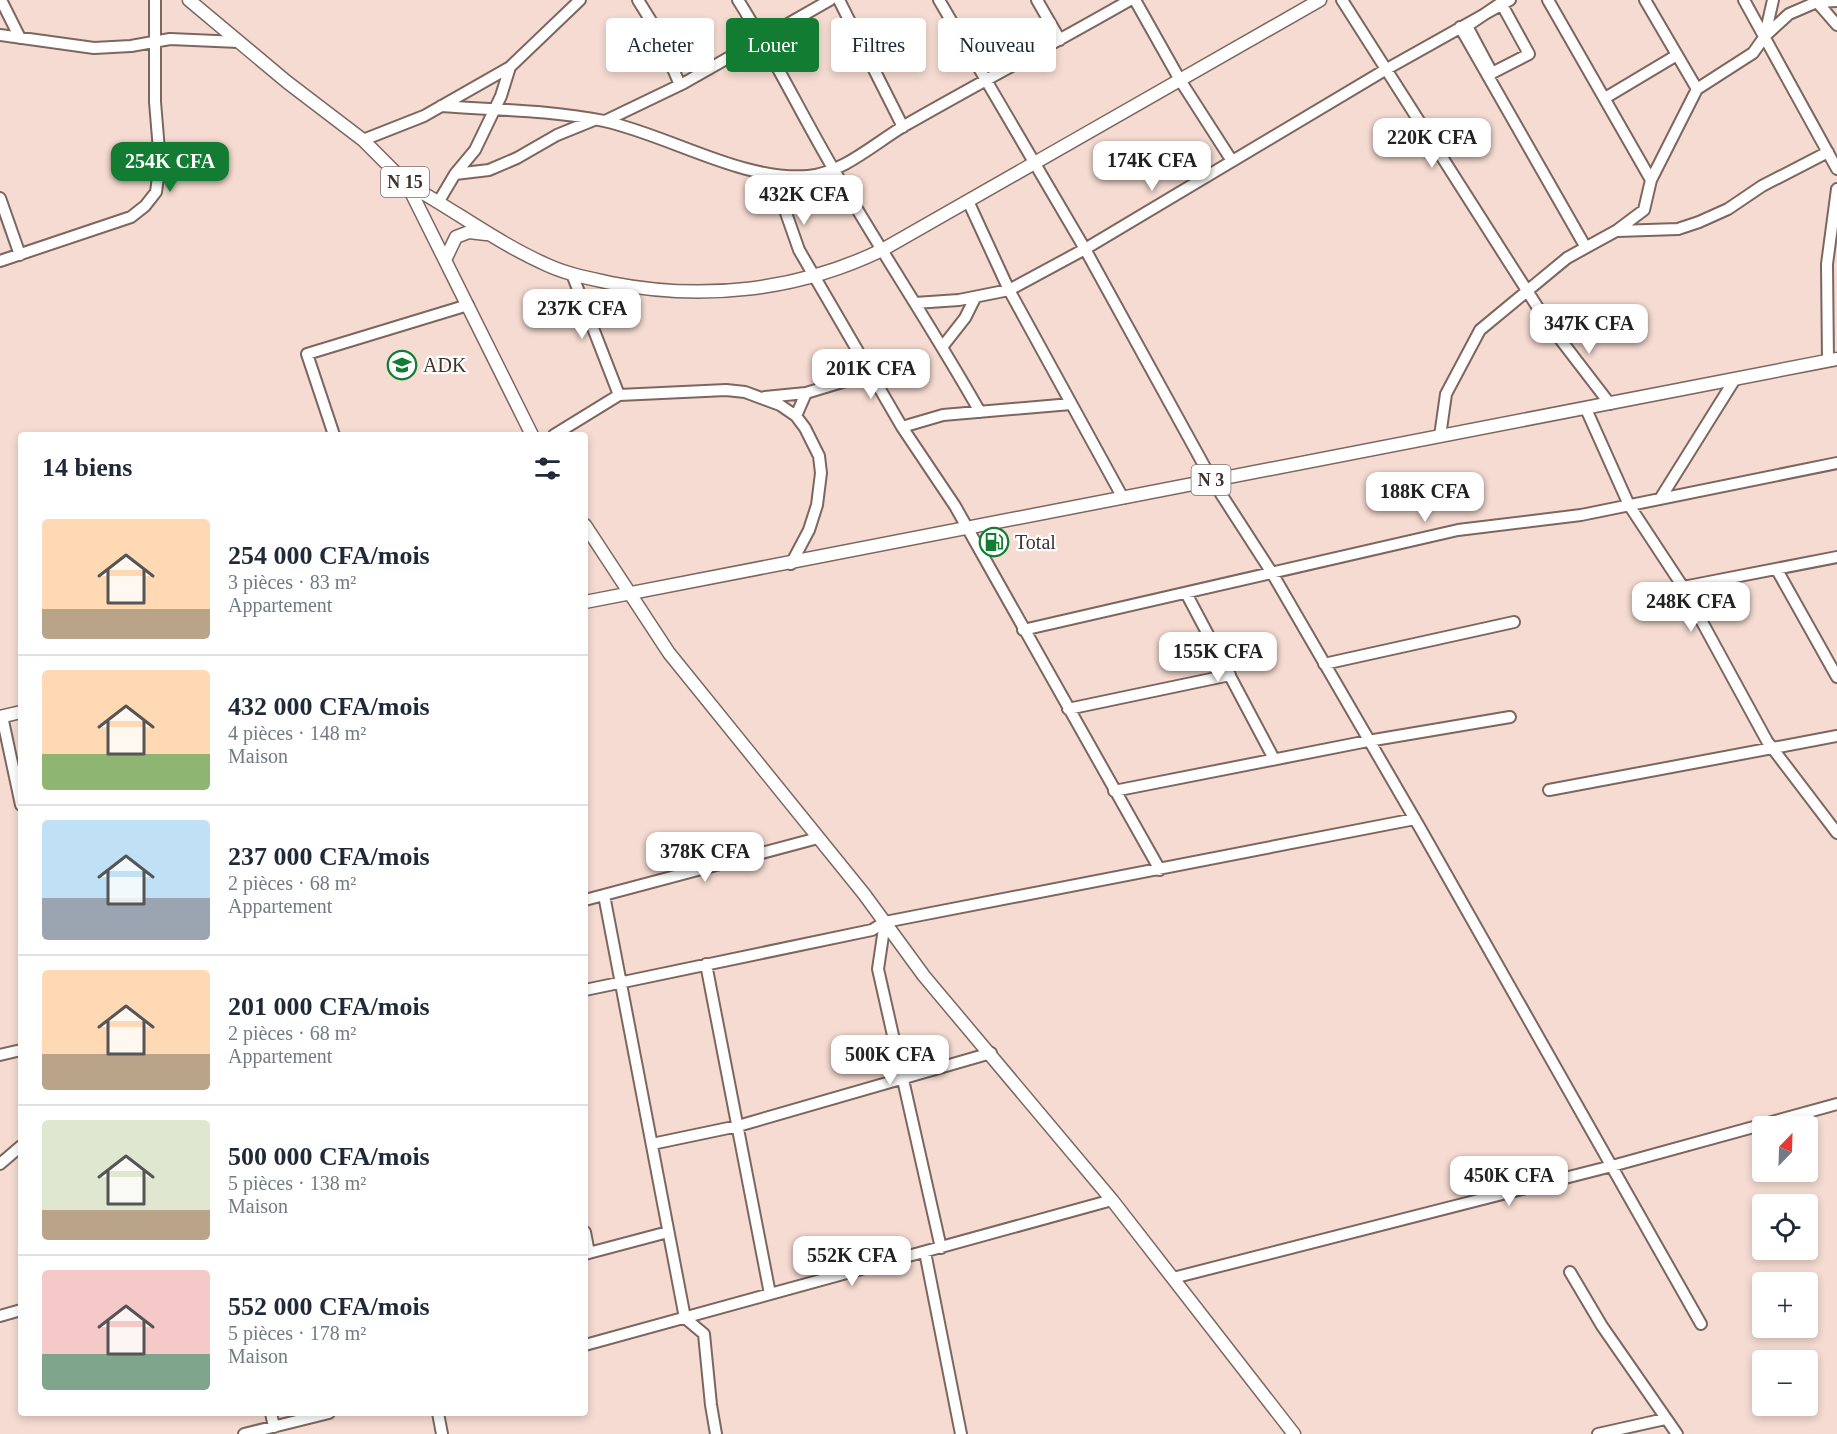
<!DOCTYPE html>
<html lang="fr">
<head>
<meta charset="utf-8">
<style>
	body { margin:0; font-family:"Times New Roman",serif; background:#f6f6f7; color:#1f2937; height:100vh; display:flex; flex-direction:column; font-size:22px; white-space:nowrap }
	* { box-sizing:border-box; margin:0 }
	p { font-size:20px; color:#747a83 }
	.icon { flex:none; width:33px; height:33px; fill:none; stroke:currentColor; stroke-width:2; stroke-linecap:round; stroke-linejoin:round }
	.map { position:relative; flex:1; overflow:hidden }
	.drawer { position:absolute; left:18px; top:432px; width:570px; height:984px; display:flex; flex-direction:column; background:#fff; border-radius:6px; box-shadow:0 3px 9px #0003 }
	.drawer>* { flex:none }
	.banner { position:absolute; left:606px; top:18px; width:570px; height:54px; display:flex; gap:12px }
	.needle { width:39px; rotate:23deg }
	.fabs { position:absolute; left:1752px; top:1116px; display:grid; gap:12px }
	.fabs a { display:grid; place-items:center; width:66px; height:66px; border-radius:6px; background:#fff; box-shadow:0 3px 9px #0003; font-size:30px }
	.price { position:absolute; translate:-50% -51px; padding:0 14px; border-radius:12px; background:#fff; color:#222; font-size:20px; line-height:39px; filter:drop-shadow(0 2px 3px #0008) }
	.price::after { content:''; position:absolute; left:50%; top:36px; width:18px; height:14px; margin-left:-9px; background:inherit; clip-path:polygon(0 0,100% 0,50% 100%) }
	.price.selected { background:#127d32; color:#fff }
	ul { padding:0; list-style:none }
	li { display:flex; align-items:center; gap:18px; height:150px; padding:0 24px }
	li+li { border-top:2px solid #e0e1e3 }
	li span { display:grid; place-items:center; flex:none; width:168px; height:120px; border-radius:6px; color:#555 }
	li>.icon { margin-inline-start:auto }
	span .icon { width:72px; height:72px; fill:#fffc; stroke-width:1 }
	li b { font-size:26px }
	h2 { display:flex; justify-content:space-between; align-items:center; height:72px; padding:0 24px; font-size:26px }
	.pill { padding:0 21px; border-radius:6px; background:#fff; box-shadow:0 3px 9px #0003; font-size:21px; line-height:54px }
	.pill.selected { background:#127d32; color:#fff }
	.map>svg:first-child { display:block }
	.lines { fill:none; stroke-linecap:round; stroke-linejoin:round }
	.minor-casing { stroke:#7c665d; stroke-width:14 }
	.major-casing { stroke:#7c665d; stroke-width:15 }
	.minor { stroke:#fff; stroke-width:10 }
	.major { stroke:#fff; stroke-width:12 }
	.labels { text-anchor:middle; stroke-width:4.5; stroke-linejoin:round; paint-order:stroke }
	.shield { fill:#fff; stroke:#78716e; stroke-width:1.5 }
	.shield-label { font-size:18px; font-weight:bold; fill:#3e3430 }
	.poi-label { font-size:20px; fill:#3e3430; stroke:#fff; text-anchor:start }
</style>
</head>
<body>
<div class="map">
<svg width="1837" height="1434" viewBox="0 0 1837 1434">
	<rect width="100%" height="100%" fill="#f5dbd1"/>
	<g class="lines">
		<!-- minor casing -->
		<g class="minor-casing">
			<path id="minor" d="M1 0 20 38
				M638 0 656 29 680 85
				M738 0C773 55 801 114 834 170 881 252 934 330 980 412
				M839 0 903 127
				M939 0 1085 249 1212 480 1272 573 1420 828 1701 1324
				M1037 0 1060 40
				M1135 0 1180 80 1232 161
				M1342 0 1547 322 1610 404
				M1548 0 1651 180
				M1645 0 1697 89
				M1744 0 1837 169
				M1817 2 1837 25
				M1501 3 1529 54 1492 73 1467 26Z
				M1460 27 1585 246
				M0 35 94 48 131 46 170 39 239 42
				M1765 35 1773 0
				M1605 98 1677 55
				M441 106C495 110 551 110 604 121 671 136 741 181 808 176 843 173 875 143 904 126 979 83 1055 43 1130 0
				M605 121 684 83 830 0
				M363 140 424 116 510 67 580 0
				M455 174 489 170 517 158 557 135 594 120
				M785 177 786 213 799 250 902 427 955 506 1160 870
				M0 198 20 255
				M439 201 455 174 475 150 501 96 510 67
				M968 201 1009 290 1123 498
				M1617 231 1678 229 1699 222 1728 209 1762 186 1828 152
				M0 261 131 217 145 206 156 192 160 162 155 102V0
				M572 274 619 395
				M915 303 959 300 1009 290 1085 249 1385 70 1510 0
				M943 346 965 318 975 298
				M1828 361 1827 264 1837 189
				M765 397 806 393 872 373
				M1586 409 1629 505 1683 587 1767 741 1837 833
				M796 416 806 393
				M902 427 943 415 1071 404
				M334 435 307 354 468 305
				M554 435 619 395 726 390 745 392 780 405 796 416 805 428 819 456 821 473 817 505 809 530 791 564
				M1440 436 1446 394 1480 330 1567 258 1616 231 1644 210 1651 180 1697 89 1753 53 1765 36 1789 14 1817 2 1837 1
				M1660 499 1735 379
				M1777 570 1837 677
				M1683 587 1837 557
				M1186 593 1274 759
				M1023 630 1458 530 1581 515 1837 463
				M1324 664 1514 622
				M1068 709 1230 675
				M2 716 21 805
				M1549 790 1837 736
				M1114 791 1368 741 1510 717
				M604 895 685 1318 704 1334 711 1405 716 1434
				M585 900 818 838
				M885 922 878 969 941 1248
				M706 964 770 1294
				M585 990 872 930 885 922 1415 819
				M0 1055 21 1050
				M652 1144 738 1126 991 1053
				M0 1164 21 1146
				M585 1232 589 1253
				M925 1252 961 1434
				M585 1254 668 1232
				M1570 1272 1602 1326 1677 1434
				M1173 1278 1612 1166 1837 1104
				M0 1316 21 1310
				M585 1345 1112 1200
				M271 1413 274 1427
				M438 1413 442 1434
				M244 1434 329 1413
				M1598 1434 1665 1419"/>
		</g>
		<!-- major casing -->
		<g class="major-casing">
			<path id="major" d="M189 0 287 82 363 140 407 184 532 435
				M407 184C453 209 496 242 545 264 566 274 588 278 611 283 703 301 797 291 882 250L1320 0
				M446 258 456 237 469 232 486 234
				M585 525 669 653 864 894 924 976 1112 1200 1294 1434
				M585 602 1837 359
				M0 717 21 712"/>
		</g>
		<!-- minor -->
		<use href="#minor" class="minor"/>
		<!-- major -->
		<use href="#major" class="major"/>
	</g>
	<!-- icons -->
	<defs>
		<g id="school-ring" transform="scale(1.5)"><circle r="9.5" fill="#fff" stroke="#127d32" stroke-width="1.5"/><path d="M0-5L7-2L0 1L-7-2ZM-4 1L0 2.5L4 1V4Q0 6-4 4Z" fill="#127d32"/></g>
		<g id="fuel-ring" transform="scale(1.5)"><circle r="9.5" fill="#fff" stroke="#127d32" stroke-width="1.5"/><path d="M-5.5-6h7V0h2V4h1.3V-2.5L3-4.5l.8-.8L6-3V5H2.5V1h-1V6h-7ZM-4.2-4.7v3.2H.2V-4.7Z" fill="#127d32"/></g>
	</defs>
	<g fill-rule="evenodd">
		<use href="#school-ring" x="402" y="365"/>
		<use href="#fuel-ring" x="994" y="542"/>
	</g>
	<g class="labels">
		<!-- shield labels -->
		<g class="shield">
			<rect x="381" y="167" width="48" height="30" rx="4.5"/>
			<rect x="1191.5" y="465" width="39" height="30" rx="4.5"/>
		</g>
		<g class="shield-label">
			<text x="405" y="188">N 15</text>
			<text x="1211" y="486">N 3</text>
		</g>
		<!-- poi labels -->
		<g class="poi-label">
			<text x="423" y="372">ADK</text>
			<text x="1015" y="549">Total</text>
		</g>
	</g>
</svg>
<div class="fabs">
<a><svg class="needle" viewBox="-14 -14 28 28"><path d="M0-13l5 13h-10z" fill="#e53935"/><path d="M0 13l5-13h-10z" fill="#747a83"/></svg></a>
<a><svg class="icon" aria-label="locate" viewBox="0 0 24 24"><circle cx="12" cy="12" r="6"/><path d="M12 2v4M12 18v4M2 12h4M18 12h4"/></svg></a>
<a>+</a>
<a>−</a>
</div>
<b class="price" style="left:1432px;top:169px">220K CFA</b>
<b class="price" style="left:1152px;top:192px">174K CFA</b>
<b class="price selected" style="left:170px;top:193px">254K CFA</b>
<b class="price" style="left:804px;top:226px">432K CFA</b>
<b class="price" style="left:582px;top:340px">237K CFA</b>
<b class="price" style="left:1589px;top:355px">347K CFA</b>
<b class="price" style="left:871px;top:400px">201K CFA</b>
<b class="price" style="left:1425px;top:523px">188K CFA</b>
<b class="price" style="left:1691px;top:633px">248K CFA</b>
<b class="price" style="left:1218px;top:683px">155K CFA</b>
<b class="price" style="left:705px;top:883px">378K CFA</b>
<b class="price" style="left:890px;top:1086px">500K CFA</b>
<b class="price" style="left:1509px;top:1207px">450K CFA</b>
<b class="price" style="left:852px;top:1287px">552K CFA</b>
<div class="banner">
<a class="pill">Acheter</a>
<a class="pill selected">Louer</a>
<a class="pill">Filtres</a>
<a class="pill">Nouveau</a>
</div>
<section class="drawer">
<h2>14 biens<svg class="icon" aria-label="filters" viewBox="0 0 24 24"><path d="M4 7h16M4 17h16"/><circle cx="9" cy="7" r="2"/><circle cx="15" cy="17" r="2"/></svg></h2>
<ul>
<li><span style="background:linear-gradient(#ffd9b3 75%,#b9a48a 0)"><svg class="icon" aria-label="home" viewBox="0 0 24 24"><path d="M3 11l9-7 9 7M6 9v11h12V9"/></svg></span><div><b>254 000 CFA/mois</b><p>3 pièces · 83 m²</p><p>Appartement</p></div></li>
<li><span style="background:linear-gradient(#ffd9b3 70%,#8fb573 0)"><svg class="icon" aria-label="home" viewBox="0 0 24 24"><path d="M3 11l9-7 9 7M6 9v11h12V9"/></svg></span><div><b>432 000 CFA/mois</b><p>4 pièces · 148 m²</p><p>Maison</p></div></li>
<li><span style="background:linear-gradient(#bfe0f5 65%,#9aa5b1 0)"><svg class="icon" aria-label="home" viewBox="0 0 24 24"><path d="M3 11l9-7 9 7M6 9v11h12V9"/></svg></span><div><b>237 000 CFA/mois</b><p>2 pièces · 68 m²</p><p>Appartement</p></div></li>
<li><span style="background:linear-gradient(#ffd9b3 70%,#b9a48a 0)"><svg class="icon" aria-label="home" viewBox="0 0 24 24"><path d="M3 11l9-7 9 7M6 9v11h12V9"/></svg></span><div><b>201 000 CFA/mois</b><p>2 pièces · 68 m²</p><p>Appartement</p></div></li>
<li><span style="background:linear-gradient(#dfe7d0 75%,#b9a48a 0)"><svg class="icon" aria-label="home" viewBox="0 0 24 24"><path d="M3 11l9-7 9 7M6 9v11h12V9"/></svg></span><div><b>500 000 CFA/mois</b><p>5 pièces · 138 m²</p><p>Maison</p></div></li>
<li><span style="background:linear-gradient(#f6c9c9 70%,#7fa58c 0)"><svg class="icon" aria-label="home" viewBox="0 0 24 24"><path d="M3 11l9-7 9 7M6 9v11h12V9"/></svg></span><div><b>552 000 CFA/mois</b><p>5 pièces · 178 m²</p><p>Maison</p></div></li>
</ul>
</section>
</div>
</body>
</html>
